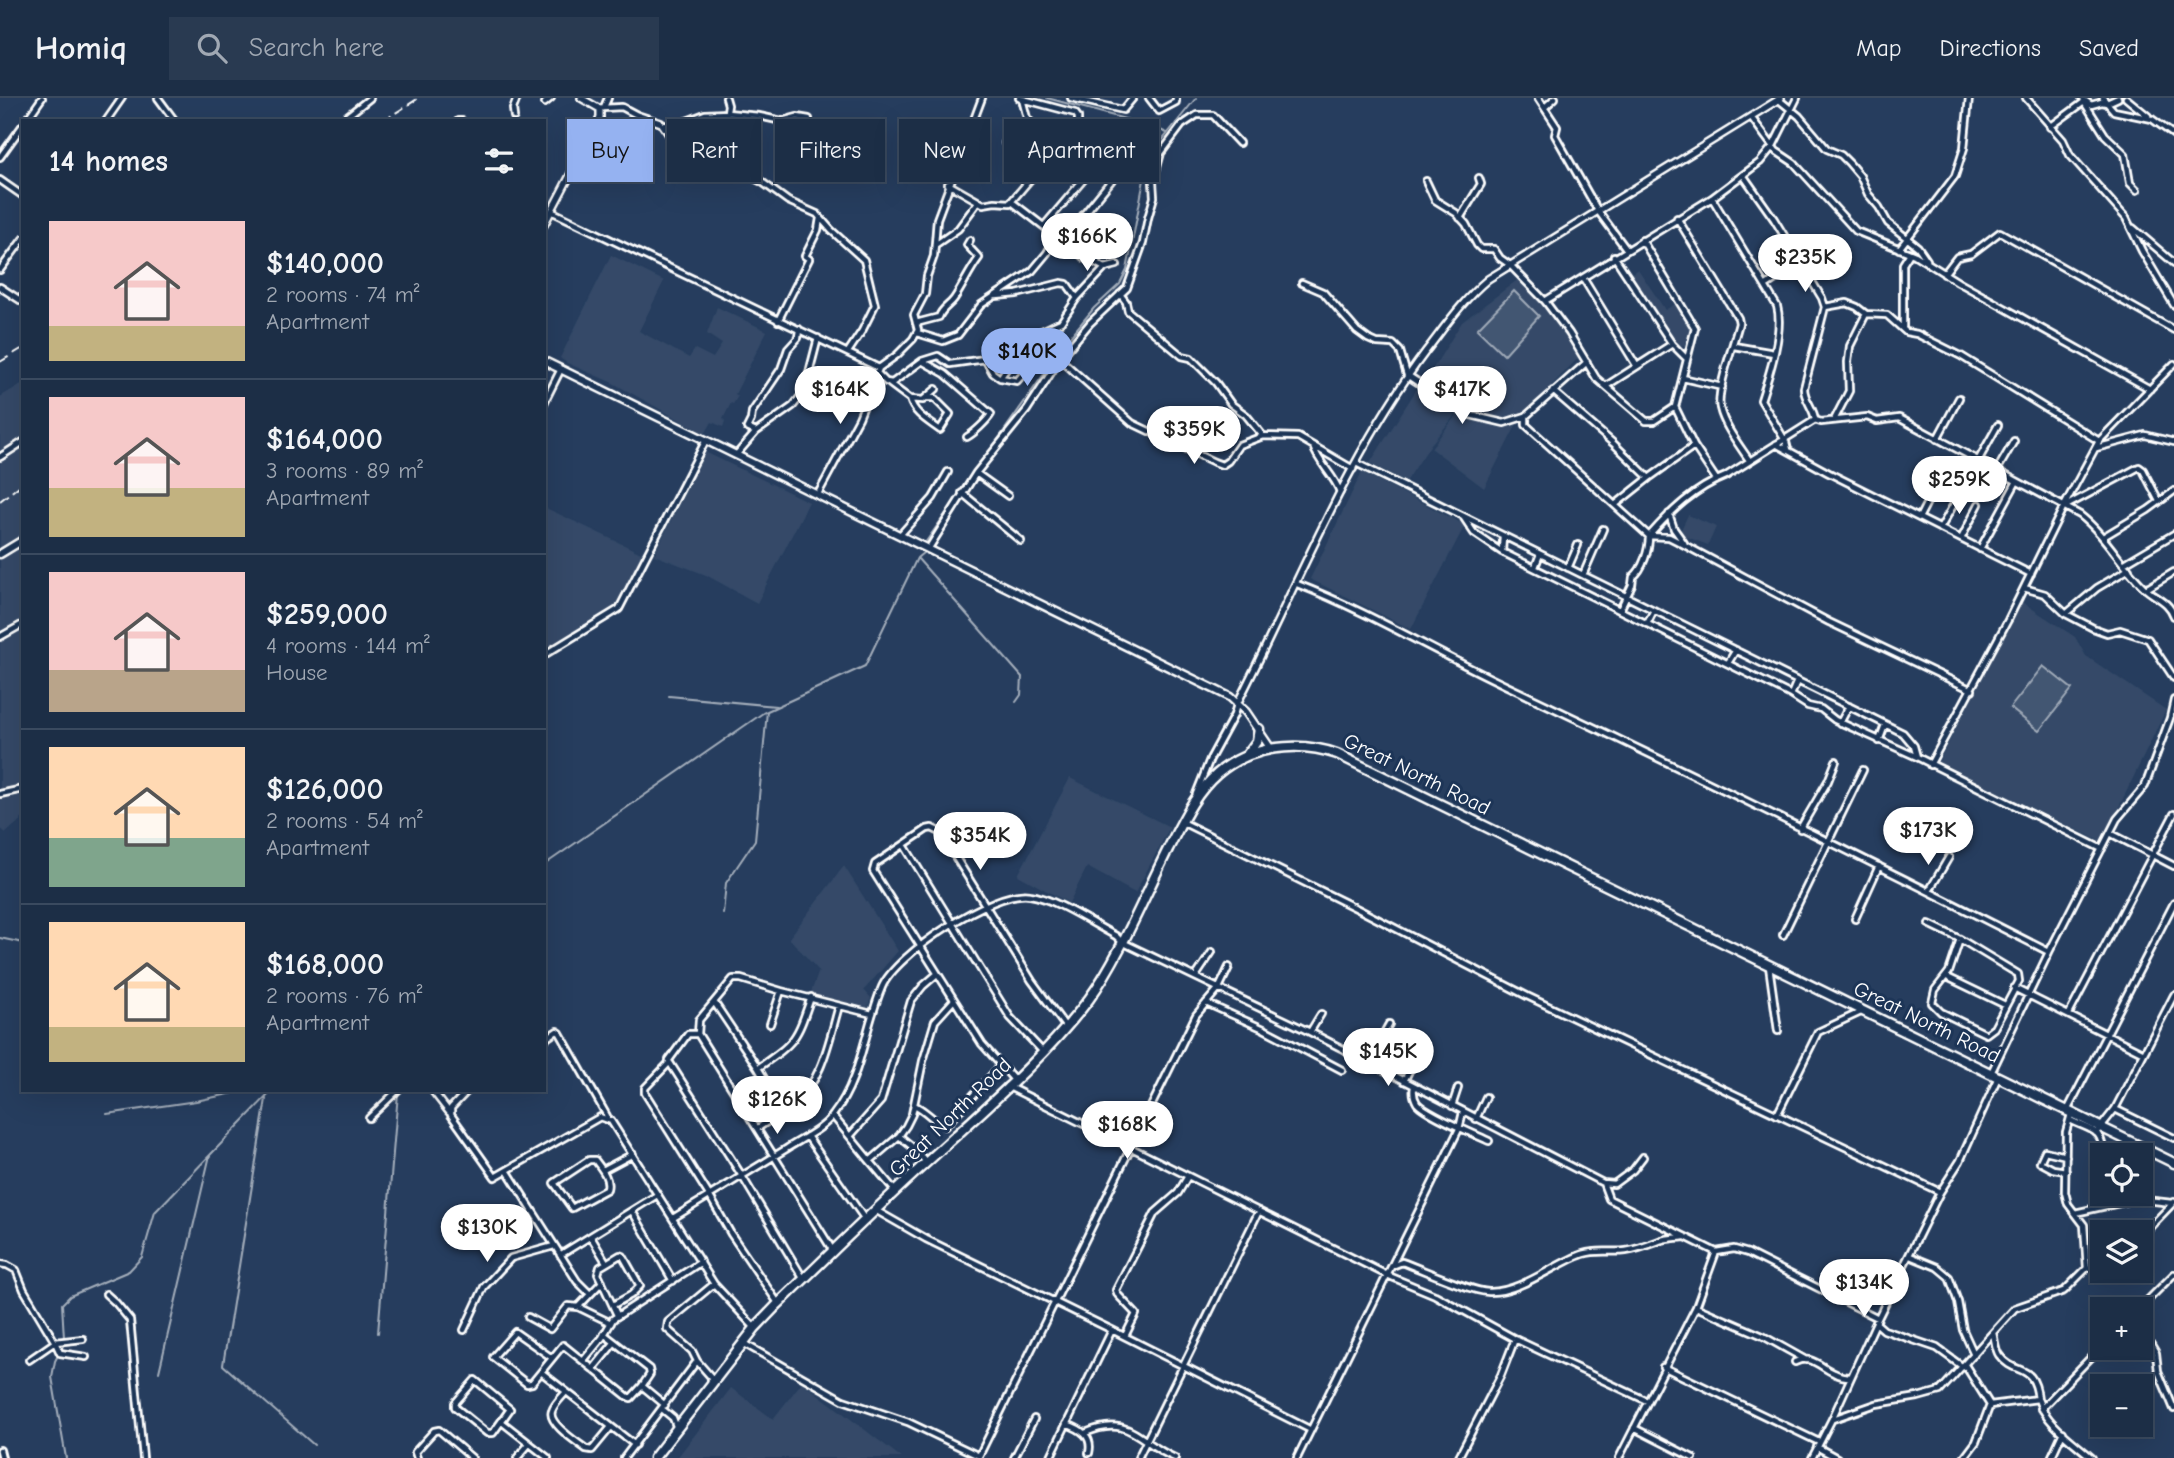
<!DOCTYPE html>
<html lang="en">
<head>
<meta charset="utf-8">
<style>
	body { margin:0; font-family:"Comic Neue",sans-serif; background:#293a51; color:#f1f3f6; height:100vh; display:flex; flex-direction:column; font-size:26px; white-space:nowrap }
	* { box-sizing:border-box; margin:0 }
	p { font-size:23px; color:#a0a8b3 }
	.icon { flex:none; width:38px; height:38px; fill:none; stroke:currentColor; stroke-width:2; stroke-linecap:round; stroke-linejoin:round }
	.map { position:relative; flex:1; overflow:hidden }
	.panel { position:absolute; left:21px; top:21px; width:525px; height:973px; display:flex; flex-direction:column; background:#1c2e46; border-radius:0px; box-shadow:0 7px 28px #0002,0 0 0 2px #3a4a5f }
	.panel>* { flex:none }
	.top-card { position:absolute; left:567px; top:21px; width:665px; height:63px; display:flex; gap:14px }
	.buttons { position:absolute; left:2090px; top:1045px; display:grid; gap:14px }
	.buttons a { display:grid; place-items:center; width:63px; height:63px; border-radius:0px; background:#1c2e46; box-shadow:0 7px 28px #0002,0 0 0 2px #3a4a5f; font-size:35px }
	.price { position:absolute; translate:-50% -60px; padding:0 16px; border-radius:24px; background:#fff; color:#222; font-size:23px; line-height:46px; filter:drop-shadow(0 2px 4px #0008) }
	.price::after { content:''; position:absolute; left:50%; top:42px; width:21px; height:16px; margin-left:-10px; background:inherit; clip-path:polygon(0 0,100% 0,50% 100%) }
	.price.active { background:#95b2f1; color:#111 }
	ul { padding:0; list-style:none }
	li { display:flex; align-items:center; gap:21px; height:175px; padding:0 28px }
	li+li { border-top:2px solid #3a4a5f }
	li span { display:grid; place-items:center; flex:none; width:196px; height:140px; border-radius:0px; color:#555 }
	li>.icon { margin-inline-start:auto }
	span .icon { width:84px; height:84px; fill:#fffc; stroke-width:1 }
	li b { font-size:30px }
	h2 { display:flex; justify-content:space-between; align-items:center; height:84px; padding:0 28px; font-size:30px }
	.chip { padding:0 24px; border-radius:0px; background:#1c2e46; box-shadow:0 7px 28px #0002,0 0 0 2px #3a4a5f; font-size:24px; line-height:63px }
	.chip.active { background:#95b2f1; color:#111 }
	header { display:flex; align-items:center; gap:42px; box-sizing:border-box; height:98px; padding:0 35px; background:#1c2e46; border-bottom:2px solid #3a4a5f }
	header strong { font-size:33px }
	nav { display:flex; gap:38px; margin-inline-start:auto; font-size:24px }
	.search { width:490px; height:63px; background:#293a51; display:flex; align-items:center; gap:18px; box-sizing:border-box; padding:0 24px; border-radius:0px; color:#a0a8b3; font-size:26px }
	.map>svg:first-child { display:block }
	.built { fill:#344a68 }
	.green { fill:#425672; stroke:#a0aab8; stroke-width:2 }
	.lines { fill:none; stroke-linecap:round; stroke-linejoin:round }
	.stream { stroke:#a4aebb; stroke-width:2 }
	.minor-casing { stroke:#fff; stroke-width:10 }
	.tertiary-casing { stroke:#fff; stroke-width:10 }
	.secondary-casing { stroke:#fff; stroke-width:11 }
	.trunk-casing { stroke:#fff; stroke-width:13 }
	.minor { stroke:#1d3557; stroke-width:4.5 }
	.tertiary { stroke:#1d3557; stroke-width:5 }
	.secondary { stroke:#1d3557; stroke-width:6 }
	.trunk { stroke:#1d3557; stroke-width:8 }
	.rail { stroke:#fff; stroke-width:2; stroke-dasharray:10 5; stroke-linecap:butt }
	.labels { text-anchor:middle; stroke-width:6; stroke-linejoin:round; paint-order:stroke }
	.street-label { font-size:21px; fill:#fff; stroke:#1d3557 }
</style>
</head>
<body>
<header>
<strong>Homiq</strong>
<div class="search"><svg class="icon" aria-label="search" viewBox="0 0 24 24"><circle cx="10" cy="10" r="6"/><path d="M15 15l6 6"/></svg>Search here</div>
<nav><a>Map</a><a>Directions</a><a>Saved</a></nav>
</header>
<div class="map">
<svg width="2174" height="1360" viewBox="0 0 2174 1360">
	<rect width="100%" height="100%" fill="#263d5e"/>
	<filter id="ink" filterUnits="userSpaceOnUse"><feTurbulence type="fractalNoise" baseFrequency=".0143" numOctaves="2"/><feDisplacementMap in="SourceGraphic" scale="14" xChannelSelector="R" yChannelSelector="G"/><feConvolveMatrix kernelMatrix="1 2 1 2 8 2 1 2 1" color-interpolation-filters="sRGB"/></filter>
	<g filter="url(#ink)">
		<!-- built -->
		<path class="built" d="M611 157 664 183 639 233 689 260 695 251 713 260 722 246 707 236 717 209 767 233 735 296 738 298 733 306 731 305 723 321 725 323 723 329 712 324 705 336 613 285 567 265 560 260Z
			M1638 171 1665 212 1677 205 1690 227 1692 234 1690 248 1677 247 1630 176Z
			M1520 180 1548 209 1579 259 1520 320 1484 390 1431 350 1458 315 1422 288 1462 224Z
			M23 285V720L6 735 0 730V299Z
			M1418 289 1457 315 1431 346 1406 384 1370 365Z
			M705 354 809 404 757 505 706 477 654 457Z
			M1362 374 1465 427 1411 531 1310 481Z
			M544 409 643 456 618 506 544 552Z
			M1688 417 1716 429 1708 447 1679 436Z
			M2022 504 2075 539 2086 558 2166 612 2102 744 1938 665Z
			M1070 680 1170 729 1135 795 1087 769 1069 805 1018 777Z
			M844 768 898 853 864 892 871 900 867 911 863 913 810 897 819 873 789 840Z
			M802 1284 902 1360H677L731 1290 773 1321Z"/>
		<!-- green -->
		<path class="green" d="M1514 193 1539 218 1504 257 1477 231Z
			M2043 568 2072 591 2039 633 2010 610Z"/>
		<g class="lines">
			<!-- stream -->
			<path class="stream" d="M1047 0 1151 28 1167 35
				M925 445 1070 239 1094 210 1120 186 1127 172 1145 76 1152 55 1196 0
				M918 461 1022 579 1021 597 1016 604
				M669 598 776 608
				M544 767 763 615 865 568 917 460 924 454
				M723 816 726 785 755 742 767 613
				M0 840 23 845
				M266 1001 223 1267 314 1347
				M107 1016 196 1003 248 992
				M378 1235 398 995
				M64 1240 62 1206 70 1198 129 1173 142 1159 155 1114 273 992
				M64 1246 55 1263 52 1279 66 1360
				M159 1274 210 1057"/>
			<!-- minor casing -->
			<g class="minor-casing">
				<path id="minor" d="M158 0 175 23
					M726 0 728 7 725 26 727 38 739 55 742 69 737 71
					M1071 0 1123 12 1133 0
					M1149 0 1159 13 1176 4V0
					M1538 0 1557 29 1555 37 1598 113 1627 152
					M2026 0 2063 42 2070 57 2126 120 2142 153 2174 207
					M2082 0 2091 7 2102 4 2107 5 2114 13 2152 21 2174 37
					M2103 0 2107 5 2118 0
					M2126 0 2148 18
					M1022 1 1027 20 1056 52
					M1778 1 1799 18 1827 51 1841 57 1849 65 1860 78 1868 96 1879 109 1888 125 1918 149 1927 162
					M545 5 551 0
					M604 9 608 0
					M1545 9 1555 0
					M603 10 622 9 637 17 661 25 670 38 762 84 788 103 817 116 831 132 864 162 875 207 862 233 848 254
					M514 19 513 11 517 0
					M1751 19 1776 53 1794 65 1856 133 1915 157 1958 184 2150 291
					M26 23 42 0
					M106 23 122 0
					M341 23 370 0
					M458 23H462
					M663 27 674 28 705 16 727 15 759 18 782 23 797 19 809 21
					M2050 29 2084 4 2105 37 2125 56 2130 85 2137 92
					M1005 45 1037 75
					M0 59 23 27
					M1743 77 1774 121 1822 200 1825 209 1804 290C1804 302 1814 310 1815 322
					M0 82 23 98
					M1426 83 1435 102 1456 115 1466 126 1477 147 1481 151H1494L1500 160 1510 167 1545 203 1569 235 1596 280 1646 323H1654L1675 309
					M948 86 983 106 995 104 1010 105 1078 25V19L1075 15 1019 0
					M1712 100 1777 208C1784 233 1769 277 1761 302L1786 344 1788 352
					M1012 104 1086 161 1096 165 1104 144
					M553 114 879 270
					M1460 120 1481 86 1479 80
					M1677 120 1738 220 1739 225C1734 245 1716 293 1720 310 1724 328 1739 347 1749 362
					M1044 128 1123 35
					M2133 130 2174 165
					M1061 140 1072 131 1140 47
					M1642 142 1695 230 1675 309 1694 348 1716 381
					M935 147 958 131 978 104
					M1899 151 1955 78 1964 50 1969 0
					M1614 158 1672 246 1687 261
					M1096 165 1105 170 1117 167
					M0 172 23 141
					M1944 176 1957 159 1971 156 2000 134 2174 232
					M1583 180 1636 267
					M1302 185 1323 194 1357 233 1368 241 1377 245 1393 246 1400 253 1407 277 1466 316 1504 325 1526 318 1587 264
					M1765 188 1800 165
					M0 189 23 204
					M1120 196 1126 204 1128 213 1182 258 1191 260 1216 285 1231 306 1246 317 1263 338
					M996 198 1017 196 1061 185 1067 186 1077 200
					M1545 203 1712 100 1760 64 1773 48 1797 0
					M1825 209 1847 205 1857 209 1866 216 1887 217 1906 234 1917 236 1961 258 2099 343
					M778 223 809 161 805 158 818 132 820 120
					M916 225 939 219C942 210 949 208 954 201 963 188 969 173 979 160L967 147 970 142
					M1903 229V166L1910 155
					M917 235 943 243 958 237 981 207 1032 173 1047 155 1057 137
					M1734 248 1774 255
					M1060 261 1132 325 1214 364 1222 367 1228 363 1239 347 1263 338 1298 339 1353 371
					M922 263 945 276 991 316C987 323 974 335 967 339
					M876 274 886 284 892 285 922 263 938 258 950 266 985 261 993 275 1000 280 1023 247 1035 236 1061 224 1077 200 1105 170
					M1001 280 1017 283 1041 256
					M1683 280 1722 289
					M890 286 910 301 923 302 936 291
					M1606 288 1672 246
					M1553 293 1613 345 1649 380
					M801 300H813L827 295 856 303
					M910 301C914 316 928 323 940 332L950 316 934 300H927
					M544 305 561 271
					M1526 318V327L1649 438 1669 439 1677 443 1829 524 1972 592
					M1834 322 1849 293 1848 264 1850 248 1866 216
					M756 334 747 330 751 322 752 314 781 271 788 251 798 240 799 231
					M1937 341 1959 300
					M1776 346 1829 375 2031 476
					M1313 348C1319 366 1334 377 1340 394
					M2096 350 2145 337 2174 344
					M736 357 756 334 793 308 804 294 818 240
					M0 359 23 344
					M1356 365 1903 635 1914 648 1917 659 2102 751
					M1996 374 2014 343
					M976 375 1008 398
					M962 395 1021 443
					M818 396 859 320 879 270 897 257 913 241 918 232 914 217 925 196 927 178 934 158 937 121 982 0
					M1615 407 1649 380 1694 348
					M2064 409 2139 369 2143 372 2159 403
					M1669 416 1674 431 1684 445
					M1464 420 1474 435 1502 454 1791 597 1808 608 1821 611 1835 622 1917 659
					M1919 420 1938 383
					M1940 431 1998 327
					M900 437 933 400 948 374
					M2103 439 2148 412 2174 393
					M1961 441 1979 406
					M929 450 976 375 1027 312 1060 261 1090 225 1127 190 1143 145 1148 120 1154 99 1153 84 1161 55 1182 27 1197 17H1213L1239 45
					M1980 451 2016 385
					M1502 454 1503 438
					M2125 465 2174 436
					M1535 469 1540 456
					M1568 470 1578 447
					M1583 477 1603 431
					M1297 486C1367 513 1437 555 1507 588 1689 674 1870 763 2049 854
					M2024 490 2045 496 2066 516 2093 530 2107 535 2120 532 2148 541 2174 580
					M2146 491 2174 474
					M1620 512 1632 487 1633 479C1643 471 1649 452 1649 438 1671 413 1695 390 1726 378L1815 322 1821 324 1867 319 1877 323 1899 320 2080 417C2107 438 2122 470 2147 492 2158 501 2169 504 2174 518
					M2066 516 2097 490 2129 471
					M1647 526 1654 512
					M0 539 23 526
					M544 557 619 511 706 342
					M1728 565 1736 552
					M1791 597 1797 583
					M1840 625 1849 608
					M1879 643 1885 627
					M1930 667 2008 522 2063 410 2099 343 2174 266
					M0 696 23 691
					M1196 696 1210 661 1234 617 1237 606
					M1182 724 1358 811 1527 898 1940 1094
					M1800 731 1828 683 1836 663
					M2110 735 2174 768
					M904 747 1010 919 1043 954
					M1929 793 1949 759
					M1855 821 1879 768
					M1929 826 1960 841 2018 876 2019 883 1994 930 1986 936 1941 914 1932 905 1935 892 1949 874 1960 841
					M1783 837 1863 672
					M1769 868 1778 933
					M1196 878 1212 854
					M1947 879 2005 907
					M2014 890 2144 955
					M781 893 741 881H733L699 922 698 936 833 1153
					M714 904 758 970 783 1013
					M1206 905 1264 931 1342 972
					M2069 916 2174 716
					M770 926 781 893 872 916
					M1310 934 1321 916
					M698 936H688L669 962V965L645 990V995L709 1097 731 1136 778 1205
					M544 942 557 933 560 935 607 1018
					M1368 964 1389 926
					M670 965 742 1078 803 1180
					M758 970C796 943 796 943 811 899
					M1991 975 2049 854 2117 721 2145 688 2170 620 2174 602
					M1014 982 982 946 873 773 875 766 927 731 932 730 940 734 1032 883 1065 928
					M1404 983 1417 957
					M1007 988 1387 1177 1435 1197 1515 1241 1647 1303
					M1414 989C1413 994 1414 1000 1417 1005 1426 1016 1474 1036 1489 1043
					M432 992 449 1014
					M468 992 451 1010V1017L495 1079 600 1019 611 1023 714 1186 754 1229
					M914 1007C926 1012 934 1024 945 1028L1001 967
					M1452 1008 1458 990
					M2115 1011 2174 1040
					M2067 1013 2174 805
					M2071 1016 2066 1034 2065 1094 2068 1106 2084 1127 2087 1170
					M1777 1017 1818 934 1863 913
					M833 1018 870 1063 899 1038 906 1028 912 1016 923 963 935 923 954 902
					M369 1020 398 992
					M1476 1021 1486 999
					M2070 1022C2092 1033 2103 1030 2103 1057
					M758 1030C769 1022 783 1015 794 1006 823 982 829 942 839 908
					M2096 1035 2115 1011 2174 897
					M851 1037 881 1003 911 903 923 888 937 876
					M807 1038 866 1123
					M899 1038 915 1051 926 1064
					M589 1062H595C601 1070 610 1080 607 1091L572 1110 554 1085Z
					M870 1063 896 1094
					M603 1072 633 1056
					M2066 1073 2053 1071 2040 1064 2045 1053 2066 1058
					M508 1074 577 1183 589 1195
					M1603 1085 1609 1101 1716 1154 1734 1151 1748 1155 1878 1220
					M632 1113 673 1183
					M877 1113 926 1141 1112 1232 1050 1360
					M2075 1115 2137 1101 2172 1105
					M673 1120C710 1097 748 1074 786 1051 801 1041 822 1032 833 1017 862 980 864 931 882 889 896 856 994 791 1030 797 1054 800 1093 826 1116 838L1122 844 1310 934 1603 1085 1614 1086 1633 1072 1643 1059
					M591 1139 606 1164
					M2140 1144 2149 1130 2174 1104
					M560 1157 657 1097
					M1910 1158 1937 1169 1949 1179 1958 1204 1963 1232 1974 1256
					M0 1166 7 1167 16 1172 24 1192 55 1244 29 1262
					M1392 1168 1402 1164C1424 1172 1469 1193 1489 1194 1520 1195 1556 1165 1583 1156 1598 1151 1612 1155 1626 1153 1639 1151 1651 1146 1662 1142 1669 1140 1677 1140 1684 1139
					M106 1196 116 1205 130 1222 143 1360
					M613 1207 631 1197 640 1188 623 1158 620 1157 600 1169 598 1176 617 1217
					M578 1209 611 1225
					M1696 1209 1763 1238 1806 1262
					M2139 1211 2174 1176
					M528 1219 550 1231 568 1208 578 1209 602 1184
					M1876 1225 1884 1232 1937 1250 1963 1269
					M2140 1228 2156 1255 2158 1273 2174 1311
					M464 1232 484 1189 511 1160 554 1148
					M1112 1232 1311 1332
					M1993 1235C1995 1243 1995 1251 1999 1257 2015 1279 2034 1263 2038 1301
					M604 1236 649 1271 650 1276 642 1288 665 1307
					M1125 1238 1136 1216 1118 1197 1116 1192 1155 1115 1178 1095 1188 1078
					M83 1241 55 1244 60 1255 86 1259
					M743 1245 843 1302 908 1324 979 1358 1196 917 1219 890 1229 869
					M552 1260 515 1234 493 1259 527 1286 532 1285 541 1274 635 1347
					M583 1263 602 1240 613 1221 701 1164
					M697 1263 711 1279V1285
					M1795 1264C1811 1256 1820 1269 1834 1275 1839 1278 1845 1279 1851 1279
					M1965 1267 1990 1307 2038 1301C2046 1326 2073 1343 2092 1360
					M1663 1269 1819 1344
					M593 1271 614 1245
					M541 1274 563 1247 628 1299 631 1300 642 1288
					M475 1282 510 1311 493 1335H487L455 1309V1305Z
					M566 1294C562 1299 554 1306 552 1313 547 1325 577 1344 586 1351L592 1352 611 1329
					M662 1311 673 1320 676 1328
					M2041 1311 2102 1248
					M1833 1321 1876 1306 1918 1299 1940 1293 2015 1210 2064 1193 2087 1170 2102 1168
					M502 1324 548 1360
					M1066 1326C1081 1331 1093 1338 1089 1355
					M1634 1330 1693 1360
					M1085 1335C1130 1315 1139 1345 1175 1360
					M1817 1349 1837 1360
					M0 1352 2 1360
					M417 1360 415 1354 434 1333 439 1332 472 1360
					M517 1360 529 1346
					M624 1360 697 1263 692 1253 667 1231 668 1224 714 1186
					M1014 1360 1034 1321
					M1138 1360 1259 1113
					M1297 1360 1459 1031 1463 1014
					M1458 1360 1501 1277 1515 1241
					M1619 1360 1696 1209 1716 1154
					M1812 1360 1832 1321 1878 1220 1940 1094 1960 1063 1998 979
					M1964 1360 1976 1344 1990 1307
					M2051 1360 2063 1334"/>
			</g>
			<!-- tertiary casing -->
			<g class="tertiary-casing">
				<path id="tertiary" d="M544 127 600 20V11L581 0
					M1237 606C1297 489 1347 358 1426 253 1446 227 1463 202 1488 181L1781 0"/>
			</g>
			<!-- secondary casing -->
			<g class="secondary-casing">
				<path id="secondary" d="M544 263 1230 599 1246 614 1271 651
					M0 456 23 442"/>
			</g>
			<!-- trunk casing -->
			<g class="trunk-casing">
				<path id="trunk" d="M1246 658 1257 643 1259 631
					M654 1360 755 1230 778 1206C828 1158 877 1109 928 1063 983 1012 1044 961 1089 901 1119 860 1145 797 1168 751 1182 724 1194 696 1217 676 1249 648 1298 642 1337 656L2174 1065"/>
			</g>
			<!-- minor -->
			<use href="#minor" class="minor"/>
			<!-- tertiary -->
			<use href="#tertiary" class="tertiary"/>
			<!-- secondary -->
			<use href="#secondary" class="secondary"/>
			<!-- trunk -->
			<use href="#trunk" class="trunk"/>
			<!-- rail -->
			<path class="rail" d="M383 23 419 0
				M0 264 23 250
				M0 403 23 385"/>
		</g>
	</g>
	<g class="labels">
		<!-- street labels -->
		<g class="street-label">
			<text transform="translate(1417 676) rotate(26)" y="7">Great North Road</text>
			<text transform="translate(1927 924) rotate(26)" y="7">Great North Road</text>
			<text transform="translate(950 1019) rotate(-44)" y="7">Great North Road</text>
		</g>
	</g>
</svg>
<div class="buttons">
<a><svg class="icon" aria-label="locate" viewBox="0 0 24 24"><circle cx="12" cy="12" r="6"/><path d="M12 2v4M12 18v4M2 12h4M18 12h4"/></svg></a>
<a><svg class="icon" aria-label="layers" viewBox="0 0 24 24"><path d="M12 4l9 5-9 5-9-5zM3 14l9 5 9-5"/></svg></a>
<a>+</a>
<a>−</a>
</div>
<b class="price" style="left:1087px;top:175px">$166K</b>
<b class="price" style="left:1805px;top:196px">$235K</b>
<b class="price active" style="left:1027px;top:290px">$140K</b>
<b class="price" style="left:840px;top:328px">$164K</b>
<b class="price" style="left:1462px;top:328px">$417K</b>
<b class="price" style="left:1194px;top:368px">$359K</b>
<b class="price" style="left:1959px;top:418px">$259K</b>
<b class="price" style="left:1928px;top:769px">$173K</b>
<b class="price" style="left:980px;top:774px">$354K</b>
<b class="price" style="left:1388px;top:990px">$145K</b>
<b class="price" style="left:777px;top:1038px">$126K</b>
<b class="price" style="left:1127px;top:1063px">$168K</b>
<b class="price" style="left:487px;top:1166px">$130K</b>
<b class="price" style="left:1864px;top:1221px">$134K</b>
<div class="top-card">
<a class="chip active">Buy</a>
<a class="chip">Rent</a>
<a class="chip">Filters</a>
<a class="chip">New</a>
<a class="chip">Apartment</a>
</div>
<section class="panel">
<h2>14 homes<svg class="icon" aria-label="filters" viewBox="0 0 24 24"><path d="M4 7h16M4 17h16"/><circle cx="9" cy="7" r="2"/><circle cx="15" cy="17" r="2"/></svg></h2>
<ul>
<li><span style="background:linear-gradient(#f6c9c9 75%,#c2b280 0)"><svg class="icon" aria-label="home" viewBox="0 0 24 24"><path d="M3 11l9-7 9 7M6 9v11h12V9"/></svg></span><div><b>$140,000</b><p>2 rooms · 74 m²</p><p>Apartment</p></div></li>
<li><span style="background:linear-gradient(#f6c9c9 65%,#c2b280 0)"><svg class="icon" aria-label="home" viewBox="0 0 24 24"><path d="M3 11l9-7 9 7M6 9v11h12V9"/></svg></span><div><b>$164,000</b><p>3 rooms · 89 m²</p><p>Apartment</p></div></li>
<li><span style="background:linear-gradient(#f6c9c9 70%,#b9a48a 0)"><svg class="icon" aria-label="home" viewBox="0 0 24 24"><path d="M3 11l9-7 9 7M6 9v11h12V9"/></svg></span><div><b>$259,000</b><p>4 rooms · 144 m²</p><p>House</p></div></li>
<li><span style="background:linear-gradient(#ffd9b3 65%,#7fa58c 0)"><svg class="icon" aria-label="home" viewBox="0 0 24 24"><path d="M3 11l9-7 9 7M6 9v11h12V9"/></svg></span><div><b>$126,000</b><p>2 rooms · 54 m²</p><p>Apartment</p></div></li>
<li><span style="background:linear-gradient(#ffd9b3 75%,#c2b280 0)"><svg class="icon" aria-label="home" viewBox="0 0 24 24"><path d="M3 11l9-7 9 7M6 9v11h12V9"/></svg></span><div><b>$168,000</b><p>2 rooms · 76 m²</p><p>Apartment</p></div></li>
</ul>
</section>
</div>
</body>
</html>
